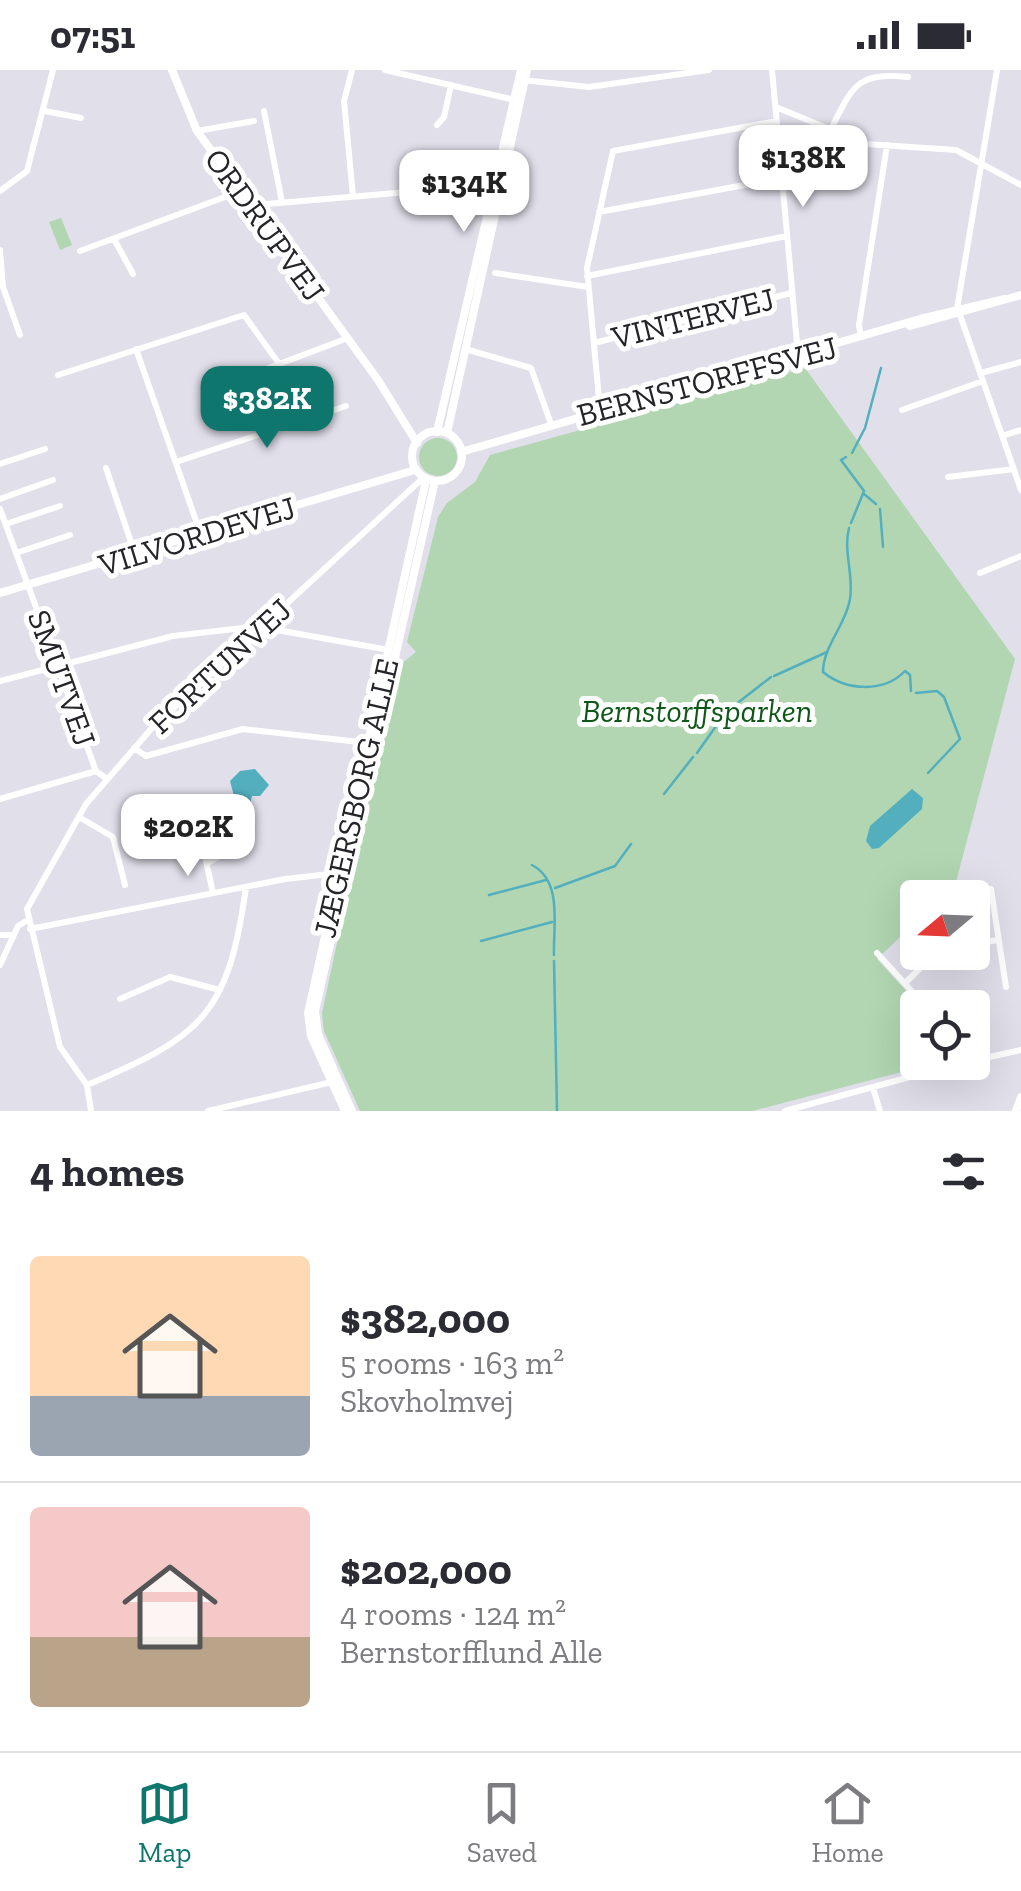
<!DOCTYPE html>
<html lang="en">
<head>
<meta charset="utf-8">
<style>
	body { margin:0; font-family:"Zilla Slab",serif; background:#f7f7f7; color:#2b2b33; height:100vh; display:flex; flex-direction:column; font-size:38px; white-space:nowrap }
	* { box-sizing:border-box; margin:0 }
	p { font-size:32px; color:#7c7c81 }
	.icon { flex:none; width:55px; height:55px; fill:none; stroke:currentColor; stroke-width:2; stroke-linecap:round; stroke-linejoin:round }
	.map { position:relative; height:1041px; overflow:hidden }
	.panel { display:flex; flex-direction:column; background:#fff; flex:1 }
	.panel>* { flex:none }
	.needle { width:65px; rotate:251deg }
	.tools { position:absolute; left:900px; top:810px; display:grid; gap:20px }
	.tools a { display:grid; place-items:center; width:90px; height:90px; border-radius:10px; background:#fff; box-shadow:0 10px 40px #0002; font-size:50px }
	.price { position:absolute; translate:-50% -85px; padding:0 22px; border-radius:20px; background:#fff; color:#222; font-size:32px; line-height:65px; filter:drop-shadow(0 2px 5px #0008) }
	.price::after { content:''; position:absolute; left:50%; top:60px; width:30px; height:22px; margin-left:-15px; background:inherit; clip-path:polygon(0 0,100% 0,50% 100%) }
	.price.on { background:#0f766e; color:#fff }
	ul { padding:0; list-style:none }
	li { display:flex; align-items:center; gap:30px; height:250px; padding:0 30px }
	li+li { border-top:2px solid #e1e1e2 }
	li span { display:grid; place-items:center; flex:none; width:280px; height:200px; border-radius:10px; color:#555 }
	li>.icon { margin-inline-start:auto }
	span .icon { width:120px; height:120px; fill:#fffc; stroke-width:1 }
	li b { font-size:42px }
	h2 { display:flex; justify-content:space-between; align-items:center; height:120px; padding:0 30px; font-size:42px }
	.status { display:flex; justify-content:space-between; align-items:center; height:70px; padding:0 50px; background:#fff; direction:ltr }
	.status svg { height:28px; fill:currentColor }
	.dock { display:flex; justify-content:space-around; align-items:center; height:140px; border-top:2px solid #e1e1e2; background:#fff; font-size:28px; color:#7c7c81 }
	.dock a { display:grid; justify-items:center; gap:5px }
	.dock .on { color:#0f766e }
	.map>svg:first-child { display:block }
	.green { fill:#b1d6b1 }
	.water { fill:#53afbe }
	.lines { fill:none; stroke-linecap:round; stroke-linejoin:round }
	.stream { stroke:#53afbe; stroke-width:2.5 }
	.minor { stroke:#fff; stroke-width:6 }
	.tertiary { stroke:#fff; stroke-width:8 }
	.labels { text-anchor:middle; stroke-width:10; stroke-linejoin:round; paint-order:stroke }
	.street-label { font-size:32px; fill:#252428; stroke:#fff }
	.park-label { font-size:32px; font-style:italic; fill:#0e5817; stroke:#fff }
</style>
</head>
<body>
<div class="status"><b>07:51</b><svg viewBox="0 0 49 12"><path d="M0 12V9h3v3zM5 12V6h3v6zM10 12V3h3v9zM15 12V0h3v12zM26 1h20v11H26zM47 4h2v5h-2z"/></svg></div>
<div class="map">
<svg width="1021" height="1041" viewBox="0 0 1021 1041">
	<rect width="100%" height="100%" fill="#e0dfea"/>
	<!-- green -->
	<path class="green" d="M61 148 72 175 60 180 49 152Z
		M805 298 1015 589 952 827 918 828 917 851 877 889 921 937 918 992 936 993 752 1041H360L324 961 322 943 396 598 416 582 407 572 438 447 447 433 475 412 490 385Z
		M419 387a19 19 0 1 1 38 0a19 19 0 1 1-38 0Z"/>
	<!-- water -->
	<path class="water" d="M255 699 269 715 260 726H252L249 738 238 741 230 711 240 701Z
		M912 719 923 728 922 739 879 778 872 779 866 771 870 756Z"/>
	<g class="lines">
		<!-- stream -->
		<path class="stream" d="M852 383 865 358 881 298
			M846 387 841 390 864 421 851 453
			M864 424 876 434
			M880 439 883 477
			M849 458C843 482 854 505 850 529 846 555 823 576 823 602 846 621 884 623 905 601L910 605 911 621
			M774 606 827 582
			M916 623 937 621 944 627 960 669 928 703
			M697 683 726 642 771 607
			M664 724 693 687
			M532 795C563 811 553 856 554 885
			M555 818 615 796 631 774
			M489 825 546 810
			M481 871 552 852
			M554 891 557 1041"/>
		<!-- minor -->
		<path class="minor" d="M352 0 344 31 353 126
			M385 0 515 30
			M772 0 798 284
			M522 10 589 17 709 0
			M776 37 865 74 956 80 1021 115
			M45 41 81 48
			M264 41 282 132
			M437 55 444 47 451 15
			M831 59C853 16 856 2 908 7
			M197 61 254 51
			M0 121 27 101 53 0
			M256 141 267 134 443 119 491 130
			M599 142 782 108
			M114 169 133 204
			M0 180 3 217 20 265
			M80 181 241 121
			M495 203 588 217
			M587 206 787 166
			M957 239 997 0
			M960 245 1021 420
			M861 267 859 255 887 75
			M594 273 791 223
			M136 279 201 465
			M465 279 531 298 551 354
			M981 303 1021 292
			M58 305 244 245 280 295 284 356
			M234 311 348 268
			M600 340 587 198 613 81 777 51
			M902 340 983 311
			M1002 366 1021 360
			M176 392 346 336
			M0 394 45 379
			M106 398 135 484
			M948 407 1014 399
			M0 429 53 410
			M0 439 96 701
			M6 454 60 436
			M16 483 70 465
			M980 503 1021 486
			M260 557 389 580
			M0 611 173 566 243 558 252 564
			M134 678 146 686 243 659 368 673
			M192 728 213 823
			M0 729 96 701 107 709
			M79 747 113 767 125 815
			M208 793 226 782
			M991 819 1006 917
			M30 859 285 809 339 803
			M0 865H13
			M972 875 997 870
			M877 883 927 938
			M0 895 18 856 28 850
			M905 913 937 882
			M120 929 170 907 220 920
			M972 991 1021 980
			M87 1015C202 966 228 946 246 817
			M873 1018 880 1041
			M91 1041 87 1015 60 977 27 839 86 734 152 658 423 408
			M208 1041 332 1012
			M785 1041 965 992"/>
		<!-- tertiary -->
		<path class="tertiary" d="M172 0 197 61 378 310 417 373
			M910 256 1021 225
			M412 386a25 25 0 1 1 50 0a25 25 0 1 1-50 0Z
			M437 362 521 0
			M447 363 527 0
			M461 382 920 249 1005 229
			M0 523 415 400
			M345 1041 311 966 308 943 426 410
			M352 1041 318 964 315 941 435 411
			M1016 1041 1021 1027"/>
	</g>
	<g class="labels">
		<!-- street labels -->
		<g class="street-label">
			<text transform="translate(265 155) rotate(54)" y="11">ORDRUPVEJ</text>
			<text transform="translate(693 248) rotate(-14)" y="11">VINTERVEJ</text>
			<text transform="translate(707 311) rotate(-15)" y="11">BERNSTORFFSVEJ</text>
			<text transform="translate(197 466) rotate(-17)" y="11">VILVORDEVEJ</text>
			<text transform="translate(220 596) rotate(-43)" y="11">FORTUNVEJ</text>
			<text transform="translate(62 608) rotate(70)" y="11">SMUTVEJ</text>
			<text transform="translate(356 728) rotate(-77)" y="11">JÆGERSBORG ALLE</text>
		</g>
		<!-- park labels -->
		<g class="park-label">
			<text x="697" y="652">Bernstorffsparken</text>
		</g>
	</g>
</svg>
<div class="tools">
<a><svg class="needle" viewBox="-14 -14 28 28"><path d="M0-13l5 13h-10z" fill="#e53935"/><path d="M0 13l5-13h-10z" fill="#7c7c81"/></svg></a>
<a><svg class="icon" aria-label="locate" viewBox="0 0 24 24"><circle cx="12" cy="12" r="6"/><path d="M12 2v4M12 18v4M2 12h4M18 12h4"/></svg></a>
</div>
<b class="price" style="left:803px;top:140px">$138K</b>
<b class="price" style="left:464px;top:165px">$134K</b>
<b class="price on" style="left:267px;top:381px">$382K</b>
<b class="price" style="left:188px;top:809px">$202K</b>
</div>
<section class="panel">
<h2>4 homes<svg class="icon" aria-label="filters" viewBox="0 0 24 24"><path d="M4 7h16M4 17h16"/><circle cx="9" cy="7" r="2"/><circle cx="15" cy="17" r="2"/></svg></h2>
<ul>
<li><span style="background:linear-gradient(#ffd9b3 70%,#9aa5b1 0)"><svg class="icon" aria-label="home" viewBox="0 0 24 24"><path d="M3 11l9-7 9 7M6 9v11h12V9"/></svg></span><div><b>$382,000</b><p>5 rooms · 163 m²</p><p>Skovholmvej</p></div></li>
<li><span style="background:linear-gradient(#f6c9c9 65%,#b9a48a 0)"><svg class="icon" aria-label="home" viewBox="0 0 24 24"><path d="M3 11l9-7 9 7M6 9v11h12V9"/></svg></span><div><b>$202,000</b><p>4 rooms · 124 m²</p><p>Bernstorfflund Alle</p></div></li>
</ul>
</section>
<nav class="dock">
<a class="on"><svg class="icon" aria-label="map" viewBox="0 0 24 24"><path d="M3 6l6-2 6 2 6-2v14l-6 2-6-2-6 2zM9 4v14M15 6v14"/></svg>Map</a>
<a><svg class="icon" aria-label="saved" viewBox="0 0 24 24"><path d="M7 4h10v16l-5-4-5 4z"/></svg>Saved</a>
<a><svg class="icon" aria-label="home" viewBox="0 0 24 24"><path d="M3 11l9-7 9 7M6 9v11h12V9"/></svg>Home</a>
</nav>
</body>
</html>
